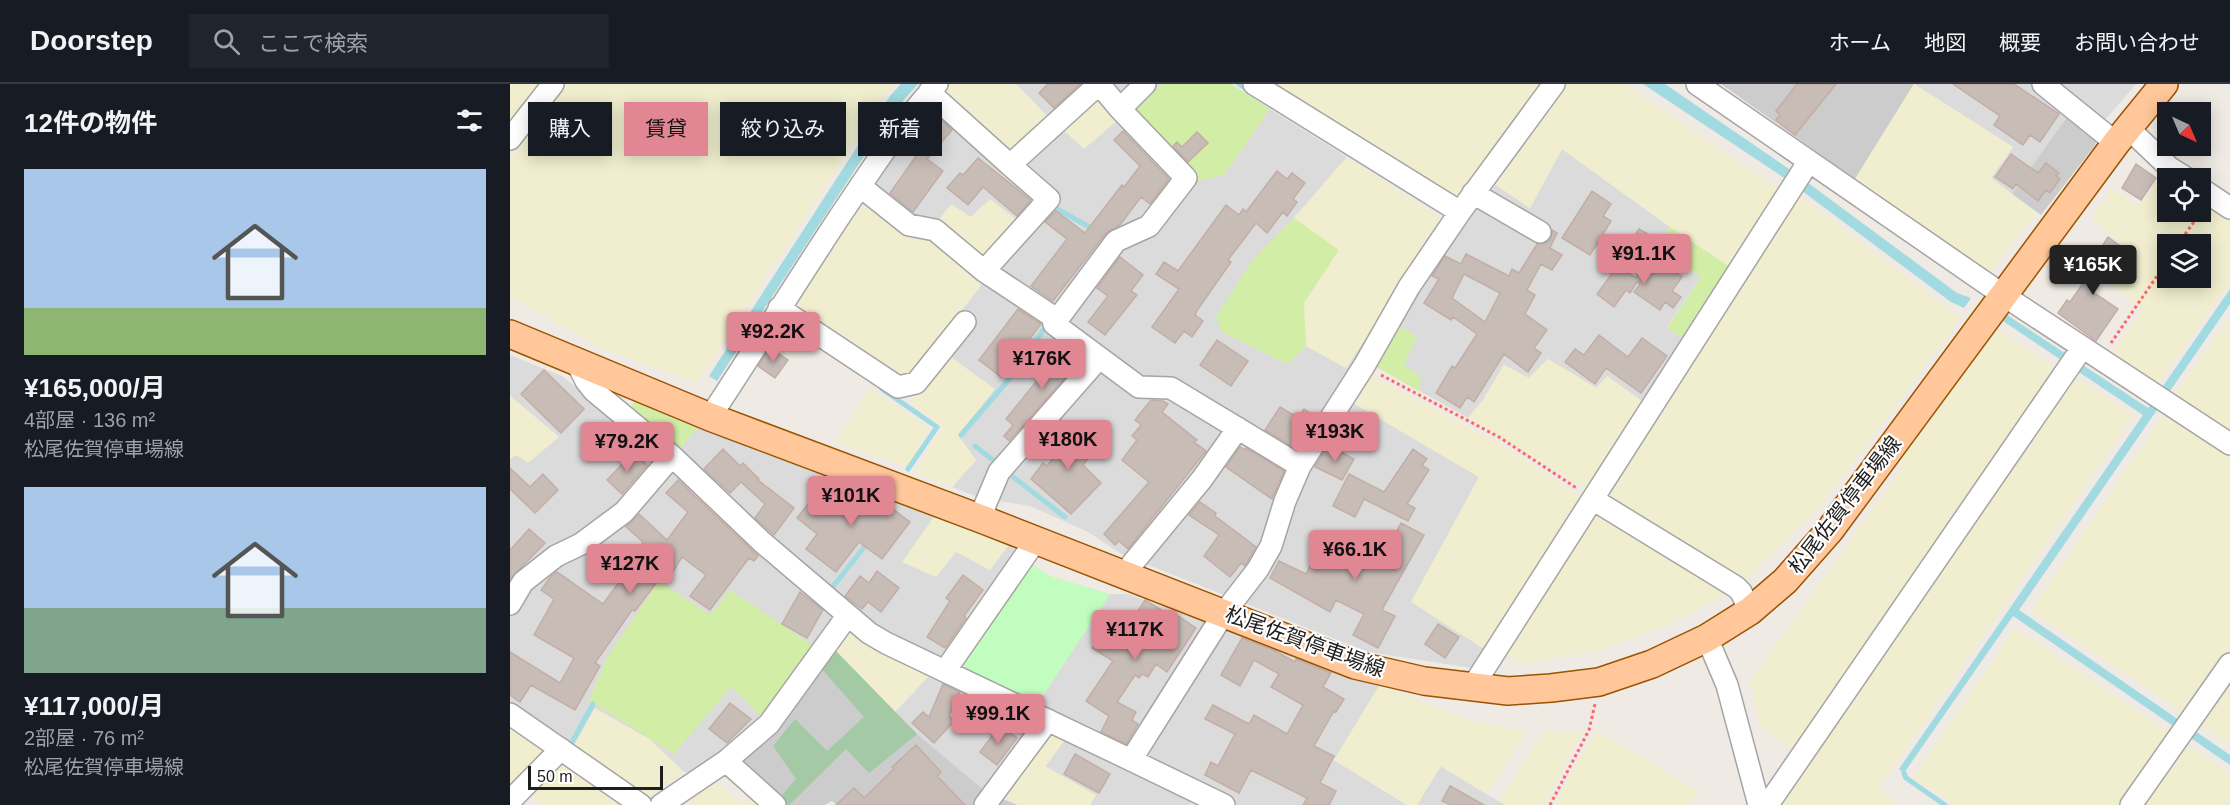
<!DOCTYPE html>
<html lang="ja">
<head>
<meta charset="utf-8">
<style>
	body { margin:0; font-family:Arial,"Noto Sans JP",sans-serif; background:#20242c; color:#f1f3f6; height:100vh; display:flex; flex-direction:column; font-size:22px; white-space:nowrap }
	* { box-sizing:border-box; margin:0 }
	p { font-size:20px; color:#9ea1a6 }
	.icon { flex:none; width:33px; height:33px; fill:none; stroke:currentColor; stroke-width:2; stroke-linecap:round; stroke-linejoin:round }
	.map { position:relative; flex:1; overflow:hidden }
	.details { display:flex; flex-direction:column; background:#171b24; width:510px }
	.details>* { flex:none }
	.top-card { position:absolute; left:18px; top:18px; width:570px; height:54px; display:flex; gap:12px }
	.needle { width:39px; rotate:136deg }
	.tools { position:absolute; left:1647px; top:18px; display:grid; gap:12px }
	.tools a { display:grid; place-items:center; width:54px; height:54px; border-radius:0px; background:#171b24; box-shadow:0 3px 15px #0003; font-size:30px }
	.scale { position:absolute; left:18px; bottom:15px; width:135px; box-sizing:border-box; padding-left:6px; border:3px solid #1e1e1e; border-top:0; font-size:16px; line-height:21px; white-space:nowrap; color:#1e1e1e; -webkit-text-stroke:4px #fff; paint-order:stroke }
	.price { position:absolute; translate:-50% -51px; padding:0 14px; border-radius:6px; background:#e18693; color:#111; font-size:20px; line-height:39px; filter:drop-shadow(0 2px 3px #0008) }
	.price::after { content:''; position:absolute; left:50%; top:36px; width:18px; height:14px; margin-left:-9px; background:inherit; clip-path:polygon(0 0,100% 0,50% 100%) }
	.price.on { background:#222; color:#fff }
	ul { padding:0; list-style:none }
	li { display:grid; align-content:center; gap:12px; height:318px; padding:0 24px }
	li span { display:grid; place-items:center; height:186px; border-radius:0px; color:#555 }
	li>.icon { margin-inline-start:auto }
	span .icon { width:108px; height:108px; fill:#fffc; stroke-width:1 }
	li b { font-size:26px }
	h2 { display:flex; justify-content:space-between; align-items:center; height:72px; padding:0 24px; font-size:26px }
	.pill { padding:0 21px; border-radius:0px; background:#171b24; box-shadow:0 3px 15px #0003; font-size:21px; line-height:54px }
	.pill.on { background:#e18693; color:#111 }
	header { display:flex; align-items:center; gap:36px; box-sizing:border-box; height:84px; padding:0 30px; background:#171b24; border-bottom:2px solid #363941 }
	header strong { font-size:28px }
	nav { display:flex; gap:33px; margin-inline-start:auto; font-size:21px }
	.search { width:420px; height:54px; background:#20242c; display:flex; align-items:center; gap:15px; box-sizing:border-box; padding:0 21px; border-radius:0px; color:#9ea1a6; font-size:22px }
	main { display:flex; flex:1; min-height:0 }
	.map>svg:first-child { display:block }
	.residential { fill:#dcdbdb }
	.religious { fill:#ccc }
	.farmland { fill:#f0eece; fill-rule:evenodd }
	.grass { fill:#d2eda6 }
	.cemetery { fill:#a3caa5 }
	.park { fill:#c0fdbe }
	.water { fill:#a1dae0 }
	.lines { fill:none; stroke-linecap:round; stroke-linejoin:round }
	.stream { stroke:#a1dae0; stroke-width:5 }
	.building { fill:#c8bcb7; stroke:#c2aea5; stroke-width:1.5; fill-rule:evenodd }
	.minor-casing { stroke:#a5a5a5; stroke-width:24 }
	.major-casing { stroke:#995400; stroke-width:30 }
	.path { stroke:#ff6668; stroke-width:3; stroke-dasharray:3 3; stroke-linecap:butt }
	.minor { stroke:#fff; stroke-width:21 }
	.major { stroke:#ffc79a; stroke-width:27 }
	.labels { text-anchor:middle; stroke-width:4.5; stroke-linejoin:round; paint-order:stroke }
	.street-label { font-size:21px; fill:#1e1e1e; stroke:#fff }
</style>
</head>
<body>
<header>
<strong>Doorstep</strong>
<div class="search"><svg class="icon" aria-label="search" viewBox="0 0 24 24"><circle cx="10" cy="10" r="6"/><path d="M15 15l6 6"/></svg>ここで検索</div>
<nav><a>ホーム</a><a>地図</a><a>概要</a><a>お問い合わせ</a></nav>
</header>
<main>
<section class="details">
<h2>12件の物件<svg class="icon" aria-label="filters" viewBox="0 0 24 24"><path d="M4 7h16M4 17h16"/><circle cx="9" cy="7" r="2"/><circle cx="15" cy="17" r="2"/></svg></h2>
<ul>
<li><span style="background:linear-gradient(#a9c7e8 75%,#8fb573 0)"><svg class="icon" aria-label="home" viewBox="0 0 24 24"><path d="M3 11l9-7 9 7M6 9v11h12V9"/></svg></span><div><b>¥165,000/月</b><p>4部屋 · 136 m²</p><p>松尾佐賀停車場線</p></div></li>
<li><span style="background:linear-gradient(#a9c7e8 65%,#7fa58c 0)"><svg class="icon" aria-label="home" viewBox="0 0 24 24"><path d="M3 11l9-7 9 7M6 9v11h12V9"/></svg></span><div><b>¥117,000/月</b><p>2部屋 · 76 m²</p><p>松尾佐賀停車場線</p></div></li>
</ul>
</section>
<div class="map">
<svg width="1720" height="721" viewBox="0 0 1720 721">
	<rect width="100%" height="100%" fill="#f0eae4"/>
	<!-- residential -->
	<path class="residential" d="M433 0H652L626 25 714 91 760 25 837 73 784 134 741 178 777 280 796 262 836 284 890 201 948 143 986 101 1020 124 1052 65 1160 143 1147 163 1191 193 1157 243 1173 254 1135 319 1086 304 1038 275 1019 294 994 281 973 316 958 334 863 281 842 318 969 393 902 518 976 566 969 585 858 568 613 471 578 448 520 422 470 414 442 403 466 376 448 352 438 271 354 115Z
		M1404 0H1626L1584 49 1560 30 1502 110 1481 94 1503 63Z
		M0 271 52 292 110 338 120 329 124 318 187 344 499 461 517 477 542 493 600 510H618L869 602 824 676 897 721H686L681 719 680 721H580L585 711 535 682 477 710 407 650 385 628 419 591 203 693 174 688 139 655 85 625 61 667 0 625V375L5 371 49 353 0 312Z
		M930 682 995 721H907Z"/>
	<!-- religious -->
	<path class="religious" d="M1211 0H1404L1345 95Z
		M1560 29 1584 49 1586 60 1531 131 1502 110Z
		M322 563 407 650 477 709 508 721H326L322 717 315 721H272L224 677Z"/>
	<!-- farmland -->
	<path class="farmland" d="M0 0H28L0 36Z
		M56 0H385L375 10 187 299 92 264 0 212V73Z
		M433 0H506L541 36 502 72 427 6Z
		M757 0H1033L948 116Z
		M1058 0H1114L1269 105 1220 183 1160 143 1052 65 1020 124 986 101Z
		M1404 0 1503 63 1481 94 1526 128 1480 189 1345 95Z
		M588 11 608 36 574 65 551 44Z
		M837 73 934 136 836 284 796 262 794 219 829 166 784 134Z
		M1653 91 1658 94V128H1690L1691 116 1720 136V197L1648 300 1601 271 1633 225 1597 198 1620 165 1581 135 1602 105 1628 122ZM1658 160H1690V194H1658Z
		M1288 111 1451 234 1307 426 1233 498 1096 413Z
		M354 115 420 155 473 199 403 290 388 295 283 220Z
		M480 115 511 139 475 177 428 137 441 120 461 133Z
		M1720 232V350L1664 312Z
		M1487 245 1550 286 1286 669 1250 642 1240 597 1392 384 1390 369Z
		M438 271 485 305 448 351 466 376 442 403 405 388 432 343 400 317Z
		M1038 275 1086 304 1097 292 1135 319 1079 406 958 334 973 316 994 281 1019 294Z
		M857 290 987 358 1073 415 976 566 901 518 969 393 841 318Z
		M1561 290 1624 331 1370 703 1389 721H1264Z
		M360 304 420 345 397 383 325 358Z
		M0 312 49 353 18 379 6 371 0 375Z
		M1655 328 1720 369V570L1677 631 1521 527Z
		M1086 426 1221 507 1156 542 1087 567 1011 580 995 569Z
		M424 433 499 461 480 486 446 468 426 493 392 478Z
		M341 539 420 591 385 628 322 563Z
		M1505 544 1664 652 1615 721H1445L1403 694Z
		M1720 596V662L1690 641Z
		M869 602 963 637 1017 648 977 710 931 682 907 721H897L824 676Z
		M85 624 139 655 174 688 135 715 61 667Z
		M0 640 39 668 0 705Z
		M536 644 557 653 535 683 586 711 580 721H508L490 709Z
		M1086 646 1188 707 1181 721H1044Z
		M1072 647 1035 721H995L989 717 1033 648Z
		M1675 659 1720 689V721H1632Z
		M51 674 116 721H34L16 708Z
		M203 693 230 720 243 713 253 721H185L175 711Z"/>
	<!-- grass -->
	<path class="grass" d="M652 0H721L760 25 714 91 684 98 625 25Z
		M784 134 829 166 794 219 796 262 777 280 712 248 706 233 741 178Z
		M1160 143 1220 183 1173 254 1157 244 1191 193 1147 163Z
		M886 241 907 252 894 280 911 294 909 307 863 281Z
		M124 318 187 344 168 368 120 329Z
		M149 497 200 531 220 506 305 563 252 633 221 603 164 670 79 616 98 572Z"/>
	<!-- cemetery -->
	<path class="cemetery" d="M322 563 407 650 359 689 336 665 279 721H272L267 717 286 695 263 662 285 635 317 667 354 633 309 582Z"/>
	<!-- park -->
	<path class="park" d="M517 477 542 493 600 510 527 621 445 580Z"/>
	<!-- water -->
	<path class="water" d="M391 0H408L382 29 207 297 199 292 380 12Z
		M1133 0H1155L1282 87 1447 209 1461 214 1454 224 1441 218 1276 95Z
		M1720 205V220L1509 526 1720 671V681L1503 532 1394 689 1389 685 1633 331 1493 237 1497 231 1638 324Z"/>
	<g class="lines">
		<!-- stream -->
		<path class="stream" d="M729 0 739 6
			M540 121 601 155 600 156
			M372 305 427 343 398 385
			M451 351 495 300 537 241
			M465 362 488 380
			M498 389 555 433
			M377 429 383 418
			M321 505 359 457
			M57 658 61 660 83 620
			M1394 689 1396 694 1435 721"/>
	</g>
	<!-- building -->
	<path class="building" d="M538 0H570L544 24 529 9Z
		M1287 0H1326L1285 51 1266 36 1270 31 1266 27Z
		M1443 0H1504L1549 30 1530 58 1520 51 1513 61 1484 41 1490 32Z
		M424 29 442 46 417 75 433 87 403 128 380 109 423 48 414 41Z
		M613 47 659 95 640 120 631 113 610 141 596 149 543 217 521 202 557 155 535 138 546 127 575 149 612 101 614 103 630 82 604 56Z
		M687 48 698 59 678 78 663 62 667 58 672 63Z
		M1501 70 1528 89 1536 79 1549 89 1546 92 1550 95 1540 109 1536 106 1528 117 1506 100 1503 105 1485 93Z
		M468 74 521 116 507 132 473 103 458 121 437 104 450 89 453 91Z
		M1626 80 1646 94 1631 116 1612 104Z
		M767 87 777 95 782 89 795 99 783 115 787 118 777 132 773 128 757 149 746 139 718 176 721 178 688 225 685 231 693 237 682 253 674 247 665 259 642 243 669 205 646 190 654 178 668 187 716 121 729 131 733 125 736 128Z
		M1082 107 1101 120 1093 132 1101 137 1080 171 1052 154Z
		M1129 145 1148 156 1139 169 1121 157Z
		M1042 146 1047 149 1040 164 1052 171 1042 186 1031 180 1017 206 1025 211 1015 230 1037 246 1024 264 1031 269 1018 288 994 270 964 318 957 313 950 324 926 309 942 282 945 284 967 250 943 233 941 236 914 219 929 195 922 192 935 172 951 180 956 170 999 192 1002 185 1009 189 1027 160 1036 159 1041 155ZM954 190 990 209 975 238 942 214Z
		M1598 153 1613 164 1583 208 1608 225 1586 257 1548 229 1557 216 1560 218 1581 188 1577 185Z
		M1150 172 1161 179 1158 183 1172 193 1162 207 1171 213 1163 224 1155 218 1150 226 1124 208 1130 200 1127 198 1120 209 1116 206 1104 223 1087 210 1106 184 1113 189 1115 187 1126 194 1131 186 1137 190Z
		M610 173 633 191 621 207 627 211 595 251 578 238 598 212 587 204Z
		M508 225 531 240 491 293 469 276Z
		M1089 251 1118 273 1132 254 1157 272 1131 309 1096 284 1085 300 1055 278 1065 265 1074 271Z
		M707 256 738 277 721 302 690 281Z
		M554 263 571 276 499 357 494 352 503 341 496 335Z
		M260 264 278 276 265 294 248 282Z
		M34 286 74 325 51 349 11 310Z
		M641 316 653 317 658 320 652 328 687 356 684 358 696 367 618 465 609 457 605 461 594 450 639 398 612 376 627 356 622 352 631 341 625 336Z
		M770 323 788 334 794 325 806 333 786 365 755 346Z
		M551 336 586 364 573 381 591 399 561 430 521 395 533 379 537 382 556 358 542 347Z
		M818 361 844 375 832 396 805 383Z
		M730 363 735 366 736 364 774 387 762 415 716 383Z
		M213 365 230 382 233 379 249 395 248 396 284 424 264 451 245 434 255 420 231 398 220 409 194 385Z
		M903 365 917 375 912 381 919 386 897 420 905 424 898 437 854 415 845 433 823 422 839 390 874 408Z
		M124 368 137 381 112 410 97 396Z
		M0 384 20 403 33 390 48 406 25 429 0 405Z
		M168 396 248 472 244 477 239 474 200 526 180 512 196 491 172 473 159 494 153 490 125 527 122 526 85 579 90 582 65 626 21 601 10 618 0 611V568L50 599 64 574 24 551 44 515 31 506 41 492 47 488 93 520 127 474 124 472 133 458 116 443 129 430 157 456 178 428 156 409Z
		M350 406 364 411 400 438 372 475 349 458 326 488 296 465 307 450 287 434 308 407 332 424 338 416 341 418Z
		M690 418 706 429 705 432 746 463 735 482 731 479 720 493 694 472 709 451 679 431Z
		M891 439 914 451 872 526 885 532 868 564 843 551 854 530 826 516 820 528 760 494 769 477 796 490 806 470 815 475 826 454 871 478Z
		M19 445 35 459 0 495V466Z
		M367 487 389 504 371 528 358 518 352 525 335 512 350 492 359 499Z
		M453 491 473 506 454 532 456 534 435 564 417 553 440 517 436 514Z
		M290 508 313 526 297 554 272 540Z
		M635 516 663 533 665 530 686 544 657 588 646 580 638 593 632 590 629 594 625 591 607 618 626 628 622 636 628 640 616 660 591 648 599 632 576 617 603 577 582 564 602 534 617 544Z
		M928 540 949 553 935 574 915 560Z
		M732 554 765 567 785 578 786 575 821 589 813 603 834 615 826 628 824 627 804 662 824 672 810 699 826 707 819 721H793L797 714 741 686 729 709 695 691 701 678 708 682 725 650 695 635 703 621 739 640 744 631 777 650 793 621 761 603 769 590 744 576 730 602 711 591Z
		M433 600 450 608 439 632 444 637 424 659 402 639 413 628 419 633Z
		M220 619 241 635 217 659 199 645Z
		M490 641 507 654 487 681 470 668Z
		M406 661 431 688 427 692 455 721H326L344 704 354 714 384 685 382 683Z
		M565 670 600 690 589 709 554 690Z
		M940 702 974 721H941L932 717Z"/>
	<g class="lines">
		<!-- minor casing -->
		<g class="minor-casing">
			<path id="minor" d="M744 0 950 128
				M1187 0 1493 211 1720 360
				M1533 0 1606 59
				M419 8 500 81 589 0 610 25
				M1617 43 1660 84 1676 94
				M0 55 43 0
				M350 102 399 141 425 146 474 187 542 232 544 240 629 303 661 304 790 382
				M1690 104 1720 124
				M963 109 1030 148
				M474 187 539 115 500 81
				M269 224 388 303 406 299 455 238
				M544 240 606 157 639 142 676 94 610 25 635 0
				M67 279 76 297 84 307 162 372 252 458 359 549 376 559 621 676
				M200 333C245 265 287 197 332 129 362 85 391 39 427 0
				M1084 416 1226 503 1231 508 1240 527
				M474 436 475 421 489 388 589 274
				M616 491 622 480 692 395 728 344
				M0 520 13 498 46 472 71 460 114 428 162 372
				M1197 554 1217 601 1249 721
				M435 587 526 456
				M963 602 1299 77
				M0 630 131 721
				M216 677 265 721
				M0 717 51 665
				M151 721 216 677 259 640 338 531
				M475 721 538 636
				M714 721 621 676 714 529 748 485 761 462 775 417 790 382 854 282 899 203 950 128 1044 0
				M1250 721 1261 716 1572 264
				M1621 721 1720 580"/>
		</g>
		<!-- major casing -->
		<g class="major-casing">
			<path id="major" d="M0 250 200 333 474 436 845 581 914 597 998 607 1041 604 1089 598 1142 580 1197 554 1240 527 1275 497 1320 446 1606 59 1654 0"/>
		</g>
		<!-- path -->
		<path class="path" d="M1668 160 1689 131
			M1601 259 1658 176
			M871 291 989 353 1068 405
			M1040 721 1079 646 1085 620"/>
		<!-- minor -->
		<use href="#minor" class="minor"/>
		<!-- major -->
		<use href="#major" class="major"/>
	</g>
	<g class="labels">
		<!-- street labels -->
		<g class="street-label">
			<text transform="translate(1335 421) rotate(-52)" y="7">松尾佐賀停車場線</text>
			<text transform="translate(795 558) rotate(20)" y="7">松尾佐賀停車場線</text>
		</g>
	</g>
</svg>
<div class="tools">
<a><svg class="needle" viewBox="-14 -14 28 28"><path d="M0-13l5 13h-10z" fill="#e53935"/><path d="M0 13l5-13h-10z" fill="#9ea1a6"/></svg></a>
<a><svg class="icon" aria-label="locate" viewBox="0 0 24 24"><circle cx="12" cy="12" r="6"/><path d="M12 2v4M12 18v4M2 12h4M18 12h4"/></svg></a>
<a><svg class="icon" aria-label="layers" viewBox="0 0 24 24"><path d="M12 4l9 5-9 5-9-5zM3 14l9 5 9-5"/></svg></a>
</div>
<div class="scale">50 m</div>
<b class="price" style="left:1134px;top:201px">¥91.1K</b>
<b class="price on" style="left:1583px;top:212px">¥165K</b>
<b class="price" style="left:263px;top:279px">¥92.2K</b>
<b class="price" style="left:532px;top:306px">¥176K</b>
<b class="price" style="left:825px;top:379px">¥193K</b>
<b class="price" style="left:558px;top:387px">¥180K</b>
<b class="price" style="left:117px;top:389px">¥79.2K</b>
<b class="price" style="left:341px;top:443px">¥101K</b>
<b class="price" style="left:845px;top:497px">¥66.1K</b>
<b class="price" style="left:120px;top:511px">¥127K</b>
<b class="price" style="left:625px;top:577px">¥117K</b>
<b class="price" style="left:488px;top:661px">¥99.1K</b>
<div class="top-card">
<a class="pill">購入</a>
<a class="pill on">賃貸</a>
<a class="pill">絞り込み</a>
<a class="pill">新着</a>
</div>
</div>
</main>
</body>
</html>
